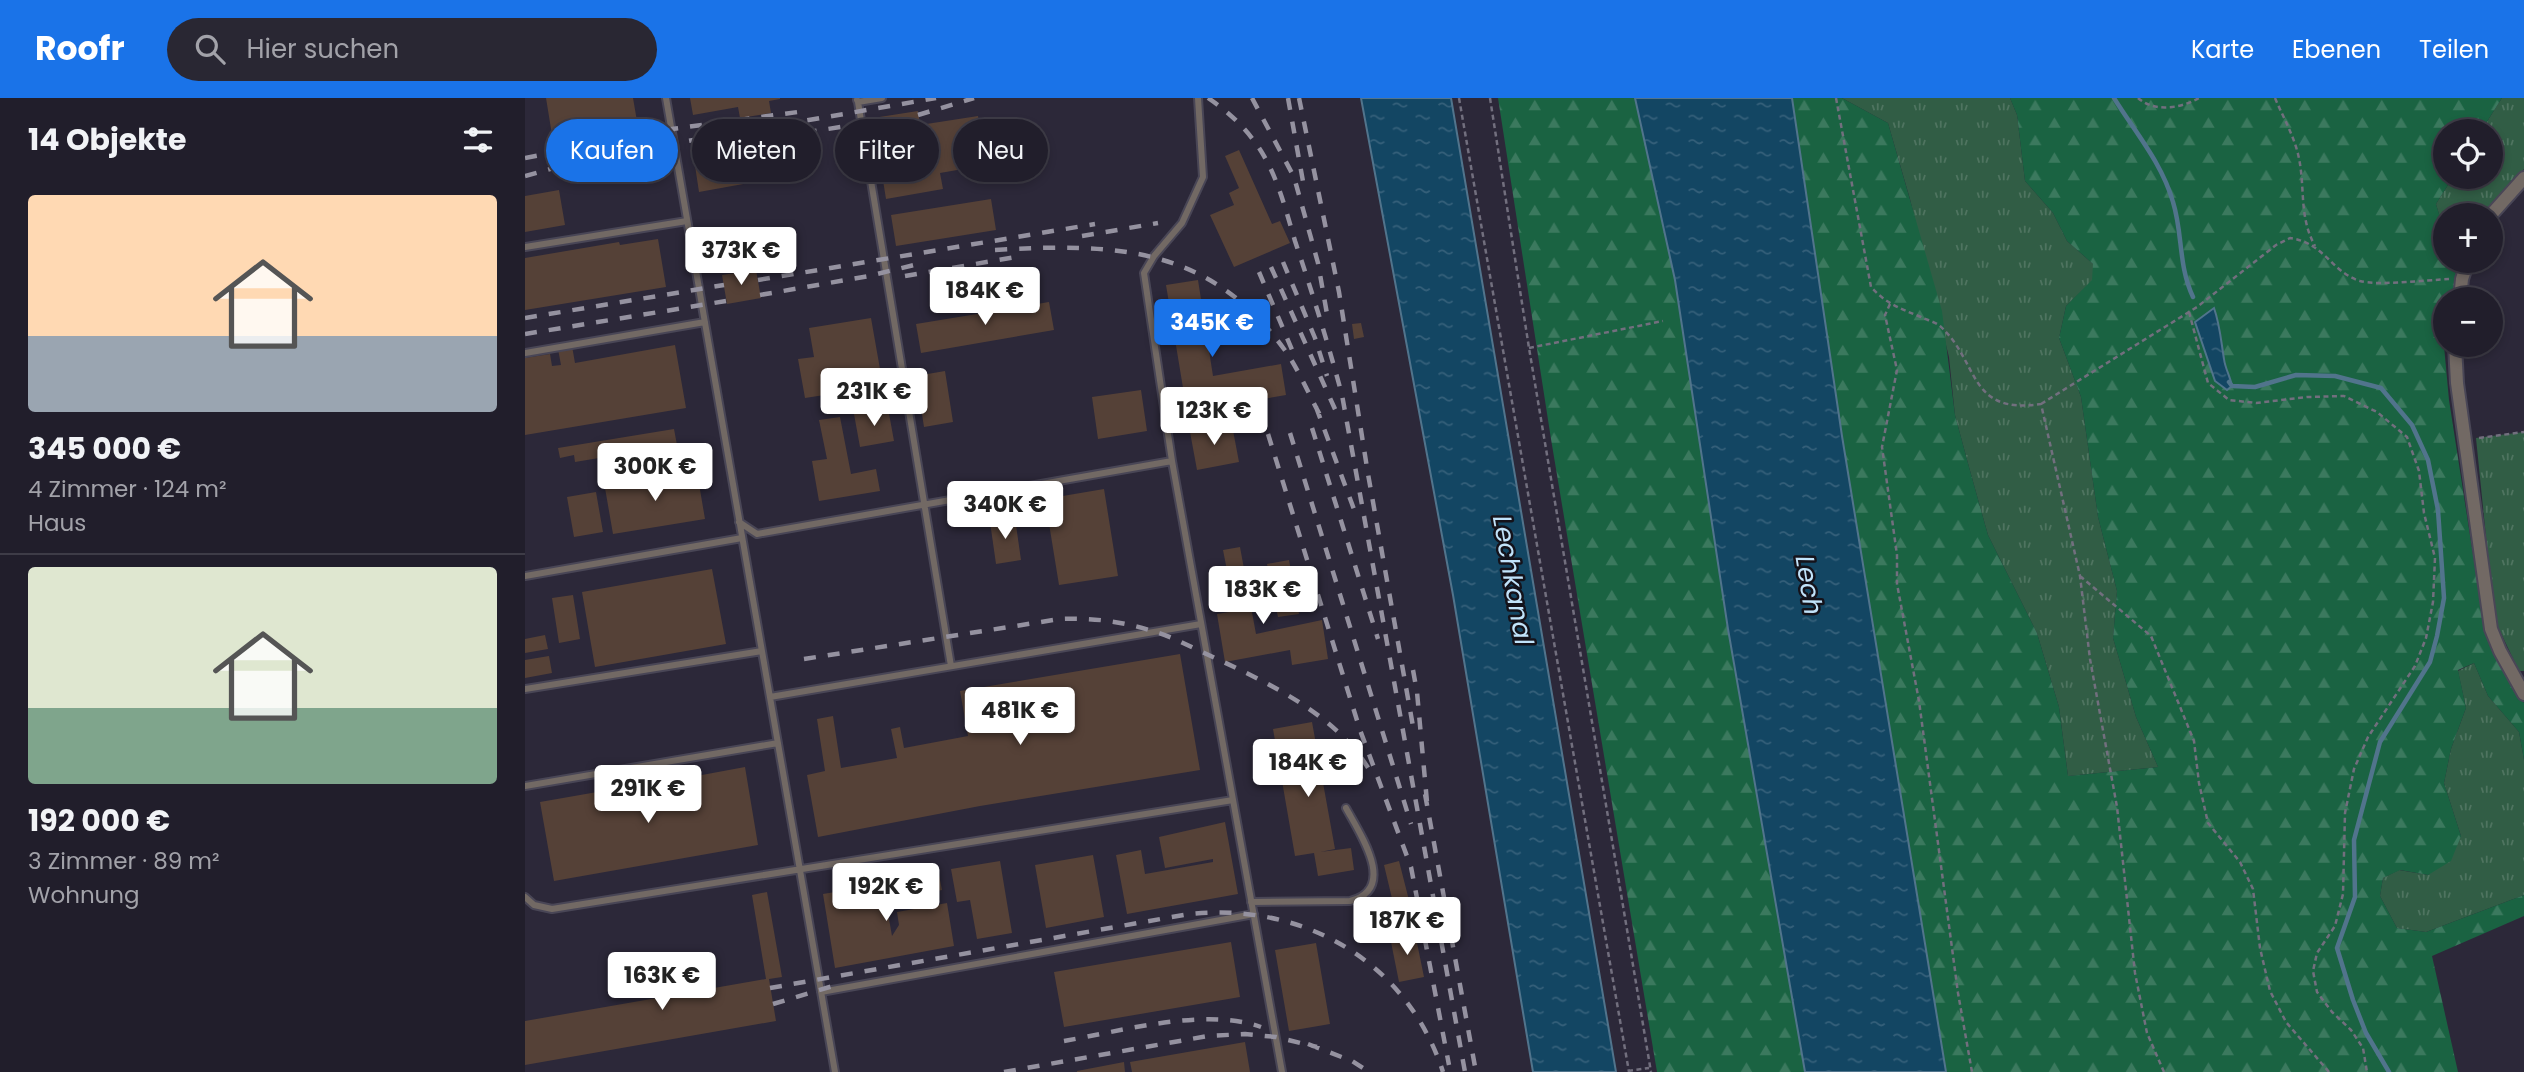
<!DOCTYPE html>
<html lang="de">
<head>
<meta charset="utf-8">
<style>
	body { margin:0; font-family:Poppins,sans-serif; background:#292733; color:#f1f3f6; height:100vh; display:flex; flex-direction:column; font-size:26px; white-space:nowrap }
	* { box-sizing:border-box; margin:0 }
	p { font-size:23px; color:#a2a2a9 }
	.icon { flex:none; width:38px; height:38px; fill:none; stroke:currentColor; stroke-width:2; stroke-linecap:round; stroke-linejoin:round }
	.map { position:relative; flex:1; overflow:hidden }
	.sheet { display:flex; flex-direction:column; background:#211e2b; width:525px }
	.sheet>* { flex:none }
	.guide { position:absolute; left:21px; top:21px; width:665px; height:63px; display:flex; gap:14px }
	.tools { position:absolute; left:1908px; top:21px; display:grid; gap:14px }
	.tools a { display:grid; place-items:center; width:70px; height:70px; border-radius:50%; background:#211e2b; box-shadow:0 4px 10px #0003,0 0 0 2px #3e3c47; font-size:35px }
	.price { position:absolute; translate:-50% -60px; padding:0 16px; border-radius:7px; background:#fff; color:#222; font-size:23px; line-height:46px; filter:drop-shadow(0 2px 4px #0008) }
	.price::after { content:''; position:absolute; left:50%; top:42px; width:21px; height:16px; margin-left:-10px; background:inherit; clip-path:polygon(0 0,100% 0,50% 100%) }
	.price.current { background:#1a73e8; color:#fff }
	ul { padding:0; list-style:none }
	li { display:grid; align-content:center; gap:14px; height:371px; padding:0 28px }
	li+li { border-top:2px solid #3e3c47 }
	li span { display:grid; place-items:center; height:217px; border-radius:7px; color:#555 }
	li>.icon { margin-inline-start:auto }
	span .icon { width:126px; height:126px; fill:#fffc; stroke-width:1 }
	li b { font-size:30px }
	h2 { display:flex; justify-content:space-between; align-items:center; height:84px; padding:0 28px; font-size:30px }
	.tag { padding:0 24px; border-radius:32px; background:#211e2b; box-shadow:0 4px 10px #0003,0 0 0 2px #3e3c47; font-size:24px; line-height:63px }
	.tag.current { background:#1a73e8; color:#fff }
	header { display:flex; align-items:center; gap:42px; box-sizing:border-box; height:98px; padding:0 35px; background:#1a73e8; color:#fff }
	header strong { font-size:33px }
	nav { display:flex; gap:38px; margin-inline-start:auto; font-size:24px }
	.search { width:490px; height:63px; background:#292733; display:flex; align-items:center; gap:18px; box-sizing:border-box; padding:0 24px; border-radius:38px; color:#a2a2a9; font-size:26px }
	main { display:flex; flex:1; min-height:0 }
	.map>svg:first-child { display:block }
	.grass { fill:url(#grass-tufts) }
	.forest { fill:url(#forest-firs) }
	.water { fill:url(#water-ripples); stroke:#51748c; stroke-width:2 }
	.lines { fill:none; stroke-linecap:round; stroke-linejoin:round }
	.stream { stroke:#51748c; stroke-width:4.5 }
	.building { fill:#554137 }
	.lane-casing { stroke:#494656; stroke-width:10 }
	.street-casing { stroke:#494656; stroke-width:16 }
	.path { stroke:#726f7e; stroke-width:2.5; stroke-dasharray:5 3.5; stroke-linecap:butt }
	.lane { stroke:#726964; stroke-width:6 }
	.street { stroke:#726964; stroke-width:12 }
	.rail { stroke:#9592a0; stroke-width:4.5; stroke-dasharray:12 12; stroke-linecap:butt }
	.labels { text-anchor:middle; stroke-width:5; stroke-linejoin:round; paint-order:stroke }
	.water-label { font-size:26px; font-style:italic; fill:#c1e3fa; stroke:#14121a }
</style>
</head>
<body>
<header>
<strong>Roofr</strong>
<div class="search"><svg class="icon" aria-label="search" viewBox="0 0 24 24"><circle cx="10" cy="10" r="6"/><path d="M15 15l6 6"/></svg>Hier suchen</div>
<nav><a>Karte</a><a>Ebenen</a><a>Teilen</a></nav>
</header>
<main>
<section class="sheet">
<h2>14 Objekte<svg class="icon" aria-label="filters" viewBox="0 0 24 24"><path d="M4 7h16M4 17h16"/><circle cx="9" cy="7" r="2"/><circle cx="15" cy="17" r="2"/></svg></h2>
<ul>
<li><span style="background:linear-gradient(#ffd9b3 65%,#9aa5b1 0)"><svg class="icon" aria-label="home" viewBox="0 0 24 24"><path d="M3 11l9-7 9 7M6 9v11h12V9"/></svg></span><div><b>345 000 €</b><p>4 Zimmer · 124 m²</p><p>Haus</p></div></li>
<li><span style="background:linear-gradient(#dfe7d0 65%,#7fa58c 0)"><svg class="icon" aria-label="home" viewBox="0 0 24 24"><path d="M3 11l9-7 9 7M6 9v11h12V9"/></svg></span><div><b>192 000 €</b><p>3 Zimmer · 89 m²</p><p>Wohnung</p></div></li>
</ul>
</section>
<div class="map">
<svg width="1999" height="974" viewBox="0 0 1999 974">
	<defs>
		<pattern id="grass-tufts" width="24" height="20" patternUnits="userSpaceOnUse" patternTransform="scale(1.75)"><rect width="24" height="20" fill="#315d45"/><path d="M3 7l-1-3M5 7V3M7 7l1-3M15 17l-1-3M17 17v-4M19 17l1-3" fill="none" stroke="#4f7460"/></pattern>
		<pattern id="forest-firs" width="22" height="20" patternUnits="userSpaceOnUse" patternTransform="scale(1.75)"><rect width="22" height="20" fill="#1a6342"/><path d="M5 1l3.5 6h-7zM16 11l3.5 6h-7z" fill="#3b795e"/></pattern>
		<pattern id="water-ripples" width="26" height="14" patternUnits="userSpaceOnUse" patternTransform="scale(1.75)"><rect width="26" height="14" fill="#134663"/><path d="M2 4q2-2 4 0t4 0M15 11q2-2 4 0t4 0" fill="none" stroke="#35607a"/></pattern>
	</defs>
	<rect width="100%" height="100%" fill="#2c2839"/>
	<!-- grass -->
	<path class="grass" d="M1317 0H1485L1492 17 1500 83 1528 115 1542 143 1568 166V182L1541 208 1534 240 1556 299 1573 419 1592 493 1588 540 1611 619 1633 669 1543 678 1534 609 1512 535 1463 437 1444 369 1430 317 1424 259 1385 101 1363 25Z
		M1977 0H1999V71L1958 117H1920V136L1911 106 1928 79H1965V33H1956Z
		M1999 334V573H1994L1973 529 1968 508 1951 340Z
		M1949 565 1963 598 1994 634 1999 662V797L1901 834 1872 830 1855 798 1858 780 1874 772 1903 777 1936 738 1919 685 1926 651 1941 610 1933 573Z"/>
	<!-- forest -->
	<path class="forest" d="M973 0H1110L1150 182 1203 531 1280 974H1132L1026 341Z
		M1267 0H1317L1363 25 1417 213 1430 317 1444 369 1463 437 1512 535 1534 609 1543 678 1633 669 1611 619 1588 540 1592 493 1573 419 1556 299 1534 240 1541 208 1567 182 1568 166 1542 143 1528 115 1500 83 1492 17 1485 0H1977L1956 33H1920V79H1928L1911 106 1920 136V163H1927L1931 176 1927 201H1920L1919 248 1924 302 1956 508 1962 531 1987 586 1999 605V662L1994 634 1963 598 1949 565 1933 572 1941 610 1926 651 1919 685 1936 738 1926 763 1903 777 1875 772 1858 780 1855 798 1872 830 1901 834 1999 797V818L1907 858 1933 974H1421L1317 338Z"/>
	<!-- water -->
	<path class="water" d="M836 0H926L1091 974H1008L928 497Z
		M1110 0H1267L1317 338 1421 974H1280L1203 531 1150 182Z
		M1689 210C1695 227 1696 243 1699 261 1700 270 1705 278 1707 288L1702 292 1690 283 1670 224Z"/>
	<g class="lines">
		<!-- stream -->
		<path class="stream" d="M1589 0C1610 34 1637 65 1648 104 1658 136 1653 167 1668 199
			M1704 284 1707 288 1730 289 1771 277 1810 278 1856 290 1887 327 1903 362 1913 412 1919 500 1912 538 1905 564 1855 644 1829 742 1830 799 1812 850 1828 902 1841 935 1864 974"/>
	</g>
	<!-- building -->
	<path class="building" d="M21 0H108L113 29 28 43Z
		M165 0H255V1L244 3 246 15 215 20 213 9 168 17Z
		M393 13 395 27 453 18 461 67 415 75 418 91 361 101 348 20Z
		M269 44 274 76 174 94 169 61Z
		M714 52 747 126 755 123 765 145 709 169 685 117 709 107 704 95 714 90 700 58Z
		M34 92 40 127 0 134V98Z
		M466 101 471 132 371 148 366 117Z
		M133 141 141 189 0 212V160L94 144 95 147Z
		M217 149 220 165 194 169 191 153Z
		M231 172 236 200 202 206 197 177Z
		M673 182 688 278 756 266 761 297 662 314 641 187Z
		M524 204 529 232 396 255 391 226Z
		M346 220 358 288 280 300 273 261 289 259 284 230Z
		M836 225 839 239 829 241 827 226Z
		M150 247 161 310 0 337V260L25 256 27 268 36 267 33 251 47 248 50 265Z
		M420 273 428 324 399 329 391 278Z
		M616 292 622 333 573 341 567 299Z
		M363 310 369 343 335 349 329 316Z
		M315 319 326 376 351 371 355 393 294 403 287 363 302 361 294 322Z
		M707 327 714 364 672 372 665 334Z
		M149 331 152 347 50 364 49 357 35 360 33 350Z
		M172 374 180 421 88 436 80 390Z
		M579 391 593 478 534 487 520 401Z
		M71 394 78 434 49 439 42 399Z
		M490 420 496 462 471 466 465 424Z
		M715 449 731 536 797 522 803 561 767 567 765 552 700 564 692 516 710 513 698 452Z
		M764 462 774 516 753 519 742 466Z
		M187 471 201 546 70 569 57 494Z
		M48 497 55 541 34 545 27 500Z
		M20 537 23 551 0 555V541Z
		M655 556 675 672 455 708 293 739 282 677 300 673 292 621 308 618 316 670 372 660 366 631 375 629 379 650 443 638 435 593Z
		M24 558 27 575 0 580V562Z
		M787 624 810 751 795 754 826 750 829 772 793 778 789 755 770 758 748 631Z
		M220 669 233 747 29 783 15 704 135 683 141 712 155 709 150 682Z
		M700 724 713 796 602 816 591 757 616 752 620 776 688 764V761L640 770 634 739Z
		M568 757 579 819 521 830 510 767Z
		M475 763 487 835 452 841 445 802 432 804 426 771Z
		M874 763 886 810 870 813 859 767Z
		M414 777 417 792 403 795 405 808 422 805 429 848 310 870 298 796 376 783 379 801 361 804 367 838 374 827 372 814 389 811 384 782Z
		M242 794 257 879 244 881 251 923 0 967V923L241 881 227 797Z
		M890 835 899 879 874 884 865 839Z
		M706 844 715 899 539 929 529 874Z
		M791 845 805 926 764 933 750 852Z
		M720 944 725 974H607L605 964Z
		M599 964 600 974H552V973Z"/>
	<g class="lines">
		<!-- lane casing -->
		<g class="lane-casing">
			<path id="lane" d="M141 0 310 974
				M332 2 333 4 357 0
				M333 4 426 568
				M0 149 162 123
				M0 255 180 224
				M647 363 757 974
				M214 424 232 436 647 363 619 175 629 158 657 125 678 79 673 0
				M0 478 217 440
				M0 591 237 553
				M245 599 676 526
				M0 688 253 645
				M0 799 9 807 27 811 708 702
				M726 804 825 803C873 791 835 736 821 710
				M296 894 729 816"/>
		</g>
		<!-- street casing -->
		<g class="street-casing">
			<path id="street" d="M1965 118 1999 80
				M1935 201 1937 181 1943 163
				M1930 247 1932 285 1966 531 1975 553 1999 596"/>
		</g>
		<!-- path -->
		<path class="path" d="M934 0 1104 974
			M965 0 1004 250 1126 974
			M1311 0 1346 189C1360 205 1376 211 1396 219 1402 222 1410 224 1415 228 1455 264 1442 317 1516 306L1555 478 1565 561 1592 709 1610 875 1622 935 1639 974
			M1613 0C1630 15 1656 10 1674 0
			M1750 0C1758 19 1768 36 1773 56 1781 89 1773 117 1790 148
			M1365 206 1360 217 1372 272 1357 349 1372 457V486L1394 603 1433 895 1447 974
			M1664 214 1683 285 1704 302 1731 305 1782 299 1819 298 1852 314 1882 339 1894 373 1899 415 1910 460 1908 504 1901 540 1890 568 1843 639 1829 671 1820 715 1818 796 1810 828 1792 855 1788 873 1792 894 1807 914 1826 932 1838 950 1842 974
			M1004 250 1138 223
			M1516 306 1672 209 1751 147 1765 140C1800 145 1806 174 1835 183 1853 188 1903 182 1924 181
			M1954 340 1999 334
			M1555 478 1626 538 1669 643 1674 685 1683 725 1715 764 1728 791 1735 850 1745 893 1761 924 1804 974
			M1103 973 1124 970"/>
		<!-- lane -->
		<use href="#lane" class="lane"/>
		<!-- street -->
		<use href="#street" class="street"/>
		<!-- rail -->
		<path class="rail" d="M683 0C704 14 722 31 736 53 753 80 761 113 770 143 787 194 803 245 817 297L940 974
			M727 0 769 79 793 165 802 216
			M763 0 779 89
			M774 0 814 194 843 376 889 634
			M393 17 449 0
			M256 38 349 24
			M0 60 147 31 273 14
			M0 78 65 60 411 0
			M557 138 633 125
			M470 152C588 145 683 147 759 251 773 270 783 295 795 317
			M758 164 790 240 802 278
			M746 169 814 320
			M734 174 768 254
			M380 178 491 159
			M233 182 570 126
			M235 197 344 178 393 166
			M0 220 199 187
			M0 236 201 203
			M791 309 830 414
			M787 330 853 541
			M765 335 886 726
			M743 336 835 632 886 769 924 967
			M279 561 535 521C575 519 614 526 652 542 719 575 805 606 845 673
			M888 572 892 594 902 704
			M900 696 951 974
			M245 890 664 816C778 804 882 863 918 974
			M248 906 308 888
			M539 943C597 933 680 909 736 929
			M783 946 827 963 844 974
			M479 974 683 938 720 936 751 939 792 949"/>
	</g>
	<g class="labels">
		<!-- water labels -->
		<g class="water-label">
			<text transform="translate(988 482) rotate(80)" y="9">Lechkanal</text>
			<text transform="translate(1284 487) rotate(81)" y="9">Lech</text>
		</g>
	</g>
</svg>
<div class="tools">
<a><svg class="icon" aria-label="locate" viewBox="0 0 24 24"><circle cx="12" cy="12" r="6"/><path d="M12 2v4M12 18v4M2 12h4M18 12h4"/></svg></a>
<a>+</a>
<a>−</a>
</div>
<b class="price" style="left:216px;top:189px">373K €</b>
<b class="price" style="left:460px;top:229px">184K €</b>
<b class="price current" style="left:687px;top:261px">345K €</b>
<b class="price" style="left:349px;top:330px">231K €</b>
<b class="price" style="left:689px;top:349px">123K €</b>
<b class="price" style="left:130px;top:405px">300K €</b>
<b class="price" style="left:480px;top:443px">340K €</b>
<b class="price" style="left:738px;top:528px">183K €</b>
<b class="price" style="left:495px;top:649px">481K €</b>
<b class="price" style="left:783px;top:701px">184K €</b>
<b class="price" style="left:123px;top:727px">291K €</b>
<b class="price" style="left:361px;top:825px">192K €</b>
<b class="price" style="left:882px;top:859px">187K €</b>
<b class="price" style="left:137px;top:914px">163K €</b>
<div class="guide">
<a class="tag current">Kaufen</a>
<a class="tag">Mieten</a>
<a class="tag">Filter</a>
<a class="tag">Neu</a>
</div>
</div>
</main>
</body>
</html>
